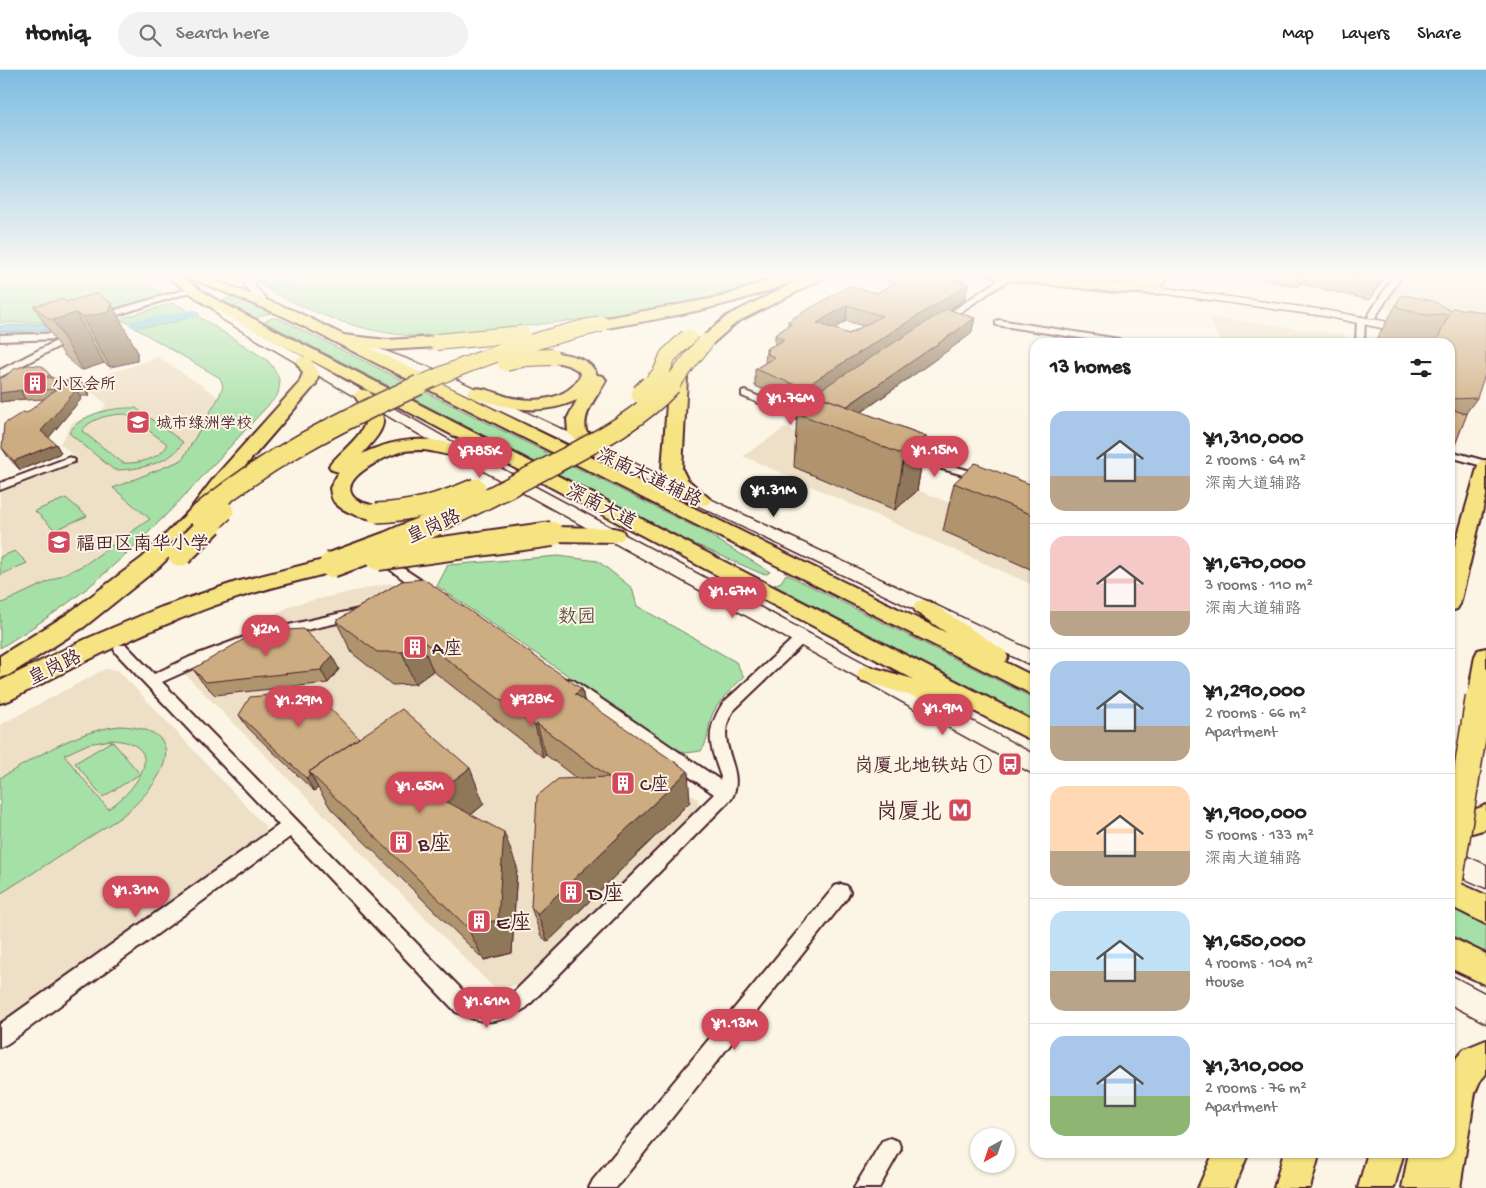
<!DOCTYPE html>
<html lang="en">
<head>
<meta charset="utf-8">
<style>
	body { margin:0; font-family:"Gochi Hand","LXGW WenKai TC",sans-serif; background:#f2f2f2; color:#222; height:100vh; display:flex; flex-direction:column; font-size:19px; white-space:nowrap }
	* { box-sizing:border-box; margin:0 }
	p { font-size:16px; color:#767676 }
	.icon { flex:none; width:28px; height:28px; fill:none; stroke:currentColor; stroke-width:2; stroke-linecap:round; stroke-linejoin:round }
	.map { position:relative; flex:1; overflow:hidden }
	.drawer { position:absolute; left:1030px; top:268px; width:425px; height:820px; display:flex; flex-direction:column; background:#fff; border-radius:15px; box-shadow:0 1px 4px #0004 }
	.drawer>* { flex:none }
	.needle { width:32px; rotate:220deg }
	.controls { position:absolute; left:970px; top:1058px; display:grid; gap:10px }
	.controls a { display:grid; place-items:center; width:45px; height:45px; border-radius:50%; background:#fff; box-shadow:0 1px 4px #0004; font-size:25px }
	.price { position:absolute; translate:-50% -42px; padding:0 11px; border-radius:18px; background:#d1495b; color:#fff; font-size:16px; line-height:32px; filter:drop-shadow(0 1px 2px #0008) }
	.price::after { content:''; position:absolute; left:50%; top:30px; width:15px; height:11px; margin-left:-8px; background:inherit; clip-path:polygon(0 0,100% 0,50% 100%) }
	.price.selected { background:#222; color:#fff }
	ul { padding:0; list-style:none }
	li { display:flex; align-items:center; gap:15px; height:125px; padding:0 20px }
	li+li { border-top:1px solid #e0e0e0 }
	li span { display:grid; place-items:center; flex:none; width:140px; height:100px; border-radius:15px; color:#555 }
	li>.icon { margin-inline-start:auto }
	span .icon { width:60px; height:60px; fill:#fffc; stroke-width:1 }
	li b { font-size:21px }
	h2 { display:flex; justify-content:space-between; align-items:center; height:60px; padding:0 20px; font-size:21px }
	header { display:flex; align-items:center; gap:30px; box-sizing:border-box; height:70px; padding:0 25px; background:#fff; border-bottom:1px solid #e0e0e0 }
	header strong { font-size:24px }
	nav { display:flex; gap:28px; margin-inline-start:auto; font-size:18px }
	.search { width:350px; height:45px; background:#f2f2f2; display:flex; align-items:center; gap:12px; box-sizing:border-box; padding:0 18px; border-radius:28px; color:#767676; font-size:19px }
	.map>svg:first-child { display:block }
	.built { fill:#eedfc7 }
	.green { fill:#a5e0a6; stroke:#788068; fill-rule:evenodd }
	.water { fill:#7bc8da; stroke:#678494 }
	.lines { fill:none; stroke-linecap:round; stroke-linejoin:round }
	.river { fill:#7bc8da; fill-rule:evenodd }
	.street-casing { stroke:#4a1f2b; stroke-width:4 }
	.secondary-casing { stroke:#4a1f2b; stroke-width:3 }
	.primary-casing { stroke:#4a1f2b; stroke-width:4 }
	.highway-casing { stroke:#4a1f2b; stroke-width:4 }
	.street { fill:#fcf5e5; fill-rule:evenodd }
	.secondary { fill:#fcf5e5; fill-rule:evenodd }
	.primary { fill:#f6e381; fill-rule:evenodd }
	.highway { fill:#f6e381; fill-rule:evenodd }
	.primary-bridge-far1-casing { stroke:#4a1f2b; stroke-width:24; stroke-linecap:butt }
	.primary-bridge-casing { stroke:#4a1f2b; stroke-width:29; stroke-linecap:butt }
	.highway-bridge-far2-casing { stroke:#4a1f2b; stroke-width:18; stroke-linecap:butt }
	.highway-bridge-far1-casing { stroke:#4a1f2b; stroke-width:22; stroke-linecap:butt }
	.highway-bridge-casing { stroke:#4a1f2b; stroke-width:28; stroke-linecap:butt }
	.primary-bridge-far1 { stroke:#f6e381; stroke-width:21 }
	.primary-bridge { stroke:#f6e381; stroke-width:26 }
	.highway-bridge-far2 { stroke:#f6e381; stroke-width:16 }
	.highway-bridge-far1 { stroke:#f6e381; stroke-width:19 }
	.highway-bridge { stroke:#f6e381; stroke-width:24 }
	.wall { fill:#af946e; stroke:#4a1f2b; fill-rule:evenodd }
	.shaded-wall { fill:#8f785a; stroke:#4a1f2b }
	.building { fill:#ccac80; stroke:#4a1f2b; fill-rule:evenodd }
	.labels { text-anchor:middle; stroke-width:4; stroke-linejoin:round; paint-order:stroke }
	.far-poi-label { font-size:16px; fill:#4a1f2b; stroke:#fcf5e5; text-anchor:start }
	.street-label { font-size:19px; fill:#4a1f2b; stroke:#fcf5e5 }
	.poi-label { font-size:19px; fill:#4a1f2b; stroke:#fcf5e5; text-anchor:start }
	.park-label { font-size:19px; fill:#614f4a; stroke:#fcf5e5 }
	.near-poi-label { font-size:22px; fill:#4a1f2b; stroke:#fcf5e5; text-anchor:start }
</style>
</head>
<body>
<header>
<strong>Homiq</strong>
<div class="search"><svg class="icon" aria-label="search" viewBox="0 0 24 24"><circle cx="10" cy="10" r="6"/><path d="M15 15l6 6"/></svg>Search here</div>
<nav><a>Map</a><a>Layers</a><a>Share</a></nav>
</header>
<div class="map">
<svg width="1486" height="1118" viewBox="0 0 1486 1118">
	<rect width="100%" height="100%" fill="#fcf5e5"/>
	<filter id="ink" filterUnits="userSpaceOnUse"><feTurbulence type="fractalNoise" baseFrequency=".02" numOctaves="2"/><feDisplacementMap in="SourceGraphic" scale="10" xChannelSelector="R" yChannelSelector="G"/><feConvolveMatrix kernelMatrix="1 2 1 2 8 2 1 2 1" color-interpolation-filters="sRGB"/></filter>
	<g filter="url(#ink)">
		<!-- built -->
		<path class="built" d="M1403 205H1486V261H1480L1382 239Z
			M1209 247 1344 264 1349 272H1220Z
			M158 287 219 327 182 390 114 419 150 449 84 495 0 534V421L79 390 60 374 72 353 102 340 106 334 81 313Z
			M785 358 824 374 862 398 1035 467V516L743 386Z
			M390 513 698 729 700 749 535 913 494 918 179 598 292 535Z
			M105 599 118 600 266 757 262 772 0 958V655Z"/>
		<!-- green -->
		<path class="green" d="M0 205H128L162 223 159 227 81 251 0 253Z
			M278 205H773C731 226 684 233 638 241 563 253 490 260 415 266 361 263 308 242 262 216L260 213 263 210Z
			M237 227 270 243 255 248 223 231 228 228Z
			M173 233 190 242C172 247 135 260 119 249Z
			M198 246 267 290C277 301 283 311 277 326 221 385 167 449 105 503 73 532 37 555 0 578V534L84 495 150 449 113 418 182 390 219 327 223 316 220 308 135 258 164 254Z
			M271 248H278L703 461 770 502 767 504 760 503 688 471 265 252Z
			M136 338 183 372C172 394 136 400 114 400L69 363C81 343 114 337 136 338ZM126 344 166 373 167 376C159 389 138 394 123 393L82 361C90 348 111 344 126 344Z
			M66 428 87 446 55 460 35 441Z
			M15 481 27 493 0 505V487Z
			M558 486 598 491 632 518 637 536 736 592 744 607C732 618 720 629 713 643 707 656 710 670 701 681L686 683 674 678 437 516 448 495Z
			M786 504 1035 629V650L774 515 781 512Z
			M120 656C202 659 156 722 118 749L0 824V708C39 686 75 661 120 656ZM111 670C171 673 137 720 108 739L64 685 88 674Z
			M112 671 140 704 103 727 75 693Z
			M1450 837 1486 856V883L1450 864Z"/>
		<!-- water -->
		<path class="water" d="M300 205H321L274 220 266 216Z
			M58 253 56 260 0 262V256Z"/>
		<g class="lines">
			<!-- river -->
			<path class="river" d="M193 240 198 241 200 244 198 247 136 258 131 257 129 254 131 251 136 250Z"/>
			<!-- street casing -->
			<g class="street-casing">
				<path id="street" d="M1006 205 1013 207 944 253 937 251Z
					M1162 205H1170L1161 216H1155L1154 214Z
					M1394 205H1402L1375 248H1369L1368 246Z
					M190 218 197 220 111 247 103 252 96 250 105 243Z
					M1361 247 1365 250 1364 272H1356L1357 250Z
					M999 250 1119 269 1123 272H1106L996 255V251Z
					M72 263 75 264V268L0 307V300L60 269 0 271V265Z
					M745 321 817 350 818 352 813 355 809 354 742 326V322Z
					M1450 381 1486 391V397L1450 387Z
					M904 382 985 405 987 407 981 410 900 387 899 385Z
					M70 387 75 390 74 392 0 420V413Z
					M392 491 433 518 435 521 433 524H423L388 498 386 495Z
					M359 539 364 541 366 544 364 547 266 569 200 595 162 612 470 928C486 935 498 932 512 924L714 724 563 618 561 614 563 610 568 609 573 610 720 710 721 707C710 676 704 663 723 633L797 565H807L809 568 733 641C712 676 747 697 732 728L526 938C498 954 485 956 456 942L290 767 7 974 0 977V954L279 755 116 583 114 579 116 575H126L154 604 190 587 258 562Z
					M841 814 847 816 850 822 847 828 616 1118H589L593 1110 835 816Z
					M890 1068 898 1071 901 1079 879 1118H854L882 1071Z"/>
			</g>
			<!-- secondary casing -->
			<g class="secondary-casing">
				<path id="secondary" d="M254 205H265L254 215 266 228 265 230H257L244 215 247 209Z
					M1061 205H1096L1155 210 1159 211 1160 213 1159 215H1143L1324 240 1410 256 1416 260 1410 264 1324 246 1137 220 1136 218 1141 215 1066 208Z
					M216 232 220 233 230 245 463 378 1035 685V705L453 384 222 249 210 235Z
					M358 271 436 300 1035 582V597L428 306 354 278 352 275Z
					M1450 779 1486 795V818L1450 802Z
					M1450 905 1486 924V953L1450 934Z"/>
			</g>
			<!-- primary casing -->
			<g class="primary-casing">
				<path id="primary" d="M165 205H178L213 228 1035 652V672L956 632 947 637 860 610 857 604 860 598 868 596 913 609 205 234Z
					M186 205H201L295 241 947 563 916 542 913 537 916 532 923 530 930 532 1005 581 1008 587 1005 592 1035 607V626L285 247 188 207Z
					M1486 390V426L1460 534 1457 539 1450 541V493L1478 395 1480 391Z
					M1486 578V615L1482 616 1474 614 1471 608 1475 586 1478 580Z
					M1486 735V759L1469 764 1450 765V743L1469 742Z
					M1450 809 1486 825V854L1450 836Z
					M1450 867 1486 884V915L1450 898Z
					M1486 970V1004L1480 1011 1475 1023 1460 1118H1402L1409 1082H1450V1000L1457 987 1464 979Z
					M1214 1082H1249L1234 1118H1198Z
					M1284 1082H1320L1310 1118H1274Z
					M1368 1082H1404L1394 1118H1358Z"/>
			</g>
			<!-- highway casing -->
			<g class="highway-casing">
				<path id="highway" d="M785 205H803L801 208C737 236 670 247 601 259L596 257 593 254 596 251 601 249 721 227Z
					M809 205H826L824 208 737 252 711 275H699L697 272 727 246Z
					M990 205H1031L1115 214 1158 216 1163 217 1165 220 1163 223 1158 224 1115 222 997 209Z
					M343 265 387 270 437 267 443 269 445 272 443 275 437 277 387 280 337 273 335 270 337 267Z
					M552 282C569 285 590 287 597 305L603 306 606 310C598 326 582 342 586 361L617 383 620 387 617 391 610 393 603 391 568 363 567 349 577 330C546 344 516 341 485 331 478 329 471 329 467 323L470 319C482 316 496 323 508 327 533 333 569 331 581 304 572 293 559 294 546 290L544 287 546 284Z
					M304 287 310 288 319 303 316 314 228 416 205 451 159 497 84 557 9 605 0 608V586L66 545 143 487 189 441 214 408 299 313 303 303 296 292 298 288Z
					M678 303 684 304 687 308 682 399 687 409 711 430 708 434C688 439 667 417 662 399L669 308 672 304Z
					M363 320 369 321C391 352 386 357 362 384 397 367 428 366 465 377L468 381 465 385C452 388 437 381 423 380 416 380 408 380 400 382 387 386 344 405 351 423 357 437 379 432 387 443L384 448C369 451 346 444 335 433 331 429 331 423 330 418L339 402 332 400 329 396C338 383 368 363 366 346 364 338 358 331 354 325L357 321Z
					M552 457 614 458 622 460 625 465 622 470 614 472 552 471 544 469 541 464 544 459Z
					M331 488 339 490 342 495 339 500C292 513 245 523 200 541 134 565 72 598 10 630L0 633V611L86 569 159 538 236 512Z"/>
			</g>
			<!-- street -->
			<use href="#street" class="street"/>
			<!-- secondary -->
			<use href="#secondary" class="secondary"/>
			<!-- primary -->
			<use href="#primary" class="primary"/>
			<!-- highway -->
			<use href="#highway" class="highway"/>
			<!-- primary-bridge-far1 casing -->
			<g class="primary-bridge-far1-casing">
				<path id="primary-bridge-far1" d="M1479 628 1482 608"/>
			</g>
			<!-- primary-bridge casing -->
			<g class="primary-bridge-casing">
				<path id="primary-bridge" d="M1450 809 1479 627"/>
			</g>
			<!-- highway-bridge-far2 casing -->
			<g class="highway-bridge-far2-casing">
				<path id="highway-bridge-far2" d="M437 272 522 264
					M506 293 526 288 552 287
					M417 316C476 288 537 269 601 254
					M649 316 661 303 668 286 688 267
					M670 316 705 272"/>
			</g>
			<!-- highway-bridge-far1 casing -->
			<g class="highway-bridge-far1-casing">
				<path id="highway-bridge-far1" d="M641 324 650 315
					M376 443C412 442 443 432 476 418
					M197 446C266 388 339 352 419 315
					M210 454 224 441
					M434 454C475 436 514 415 554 394 595 372 639 350 671 315"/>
			</g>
			<!-- highway-bridge casing -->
			<g class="highway-bridge-casing">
				<path id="highway-bridge" d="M180 484 211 453
					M378 488 552 464
					M331 495 388 474 436 453"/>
			</g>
			<!-- primary-bridge-far1 -->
			<use href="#primary-bridge-far1" class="primary-bridge-far1"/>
			<!-- primary-bridge -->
			<use href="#primary-bridge" class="primary-bridge"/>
			<!-- highway-bridge-far2 -->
			<use href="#highway-bridge-far2" class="highway-bridge-far2"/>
			<!-- highway-bridge-far1 -->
			<use href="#highway-bridge-far1" class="highway-bridge-far1"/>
			<!-- highway-bridge -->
			<use href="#highway-bridge" class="highway-bridge"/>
		</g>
		<!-- wall -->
		<path class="wall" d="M889 205H935L940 206V205H965L963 213 968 214 965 229 950 240 975 248 971 264 862 342 926 366 917 421 895 440 794 397 797 343 809 335V331L802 336 755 316V299L765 293 766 282V279L775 275V265L788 256V251L877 223 889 216 888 214ZM846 251 863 256 849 264 833 259Z
			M1213 205H1240L1235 210Z
			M1243 205H1386L1370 230 1300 214 1297 217Z
			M1401 226 1450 241 1477 328 1466 343 1450 388V272H1375Z
			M67 232 111 233 137 281V291L110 297 104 293 83 300 79 299 64 285 34 236Z
			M50 305 52 308 84 314 89 322V326H80L81 329 48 368 56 374 61 383 20 400 8 387 2 378 27 343 44 329 27 330 25 329 0 332V308L4 307Z
			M954 413 1035 416V501L943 461Z
			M402 511 582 619 584 631 690 732 548 872 541 866 531 837 576 708 546 685 543 687 433 601 415 614 392 615 352 583 336 551Z
			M193 599H339L328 613 215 625 202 612Z
			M239 645 359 668 484 734 471 745 517 797 512 883 484 890 331 739 318 718 314 721 248 658Z"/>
		<!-- shaded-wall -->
		<path class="shaded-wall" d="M1303 205H1304L1300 214 1297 217Z
			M1384 205H1386L1370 230 1378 214Z
			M968 214 965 229 813 329 809 327V331L802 336 803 318Z
			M111 233 137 281V291L110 297 82 247Z
			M847 235 846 251 816 270 817 253Z
			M76 243 104 293 83 300 53 250Z
			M975 248 971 264 840 357 842 340Z
			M84 314 89 322V326L84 317Z
			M75 318 80 326 81 329 47 370 41 361Z
			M23 320 21 322 25 329 0 332V323Z
			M926 366 917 421 895 440 904 385Z
			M56 374 61 383 20 400 14 391Z
			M420 569 433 601 415 614 402 582Z
			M332 586 339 599 328 613 321 600Z
			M582 619 588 651 575 624Z
			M537 654 546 685 543 687 535 656Z
			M470 698 484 734 451 761 434 725Z
			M688 701 690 732 548 872 537 844Z
			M311 705 318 718 314 721 306 708Z
			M504 762 517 797 512 883 484 890 467 857Z"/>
		<!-- building -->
		<path class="building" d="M893 205H935L968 214 803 318 755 299 775 287 767 284 769 283 766 282 769 280 766 279 784 270 775 265 791 254 788 251 849 216 877 223 898 212ZM847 235 882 246 849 264 817 253Z
			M1334 205H1384L1378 214Z
			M97 223 111 233 110 242 82 247 76 243 53 250 49 249 34 236 62 229 67 232Z
			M1401 226H1409L1433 231 1451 241 1452 238 1471 240 1486 243V301L1477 328 1450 329V272H1436L1449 244 1426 245 1402 239 1396 235Z
			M947 239 975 248 847 336 821 327 817 330 809 327Z
			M28 295 42 296 50 305 46 307 84 314V317L75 318 76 320 41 361 56 374 14 391 2 378 4 354 23 342 27 343 56 319 21 322 23 320 0 323V308L4 307 14 299Z
			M821 327 926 366 904 385 797 343Z
			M1450 339 1467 344 1450 388Z
			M975 393 1035 416V446L954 413Z
			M424 509 582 619 575 624 688 701 537 844 531 837 537 726 558 709 609 707 537 654 535 656 420 569 402 582H377L336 551 402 511Z
			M303 559 332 586 321 600 206 612 193 599 256 562Z
			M313 621 359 668 309 702 311 705 306 708 239 645 250 627Z
			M402 639 470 698 434 725 504 762 498 850 467 857 309 702Z"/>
	</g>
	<!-- sky -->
	<linearGradient id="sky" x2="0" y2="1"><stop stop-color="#7cbce2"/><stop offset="0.57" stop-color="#fefaf3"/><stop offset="1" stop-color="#fefaf3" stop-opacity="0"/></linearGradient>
	<rect width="1486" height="361" fill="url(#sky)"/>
	<!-- icons -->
	<defs>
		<g id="building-square" transform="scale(1.25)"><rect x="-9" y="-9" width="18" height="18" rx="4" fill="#d1495b" stroke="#fcf5e5"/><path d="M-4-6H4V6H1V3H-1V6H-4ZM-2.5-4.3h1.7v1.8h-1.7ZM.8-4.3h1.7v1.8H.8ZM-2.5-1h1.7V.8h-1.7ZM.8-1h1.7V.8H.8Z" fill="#fff"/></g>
		<g id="school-square" transform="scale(1.25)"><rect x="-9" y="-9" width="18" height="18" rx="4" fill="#d1495b" stroke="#fcf5e5"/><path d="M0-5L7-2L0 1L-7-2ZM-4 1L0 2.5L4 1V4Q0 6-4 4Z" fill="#fff"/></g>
		<g id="bus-square" transform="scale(1.25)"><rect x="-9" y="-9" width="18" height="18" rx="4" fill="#d1495b" stroke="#fcf5e5"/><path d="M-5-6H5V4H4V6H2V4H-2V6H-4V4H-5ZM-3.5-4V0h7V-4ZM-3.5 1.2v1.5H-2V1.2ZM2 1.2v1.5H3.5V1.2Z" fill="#fff"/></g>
		<g id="metro-square" transform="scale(1.25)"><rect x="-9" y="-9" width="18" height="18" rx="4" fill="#d1495b" stroke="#fcf5e5"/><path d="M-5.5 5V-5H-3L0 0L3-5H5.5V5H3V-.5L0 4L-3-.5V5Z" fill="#fff"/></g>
	</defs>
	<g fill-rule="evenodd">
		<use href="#building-square" x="35" y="313"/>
		<use href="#school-square" x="138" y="352"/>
		<use href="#school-square" x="59" y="472"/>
		<use href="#building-square" x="415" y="577"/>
		<use href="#bus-square" x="1010" y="694"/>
		<use href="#building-square" x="623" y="713"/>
		<use href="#metro-square" x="960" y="740"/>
		<use href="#building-square" x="401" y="772"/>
		<use href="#building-square" x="571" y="822"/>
		<use href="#building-square" x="479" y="851"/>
	</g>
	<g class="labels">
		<!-- far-poi labels -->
		<g class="far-poi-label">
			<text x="52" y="319">小区会所</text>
			<text x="156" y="358">城市绿洲学校</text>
		</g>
		<!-- street labels -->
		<g class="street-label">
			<text transform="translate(650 406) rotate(25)" y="7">深南大道辅路</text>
			<text transform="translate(602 435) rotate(27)" y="7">深南大道</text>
			<text transform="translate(433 455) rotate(-24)" y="7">皇岗路</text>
			<text transform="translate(54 596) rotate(-26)" y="7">皇岗路</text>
		</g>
		<!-- poi labels -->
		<g class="poi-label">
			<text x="76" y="479">福田区南华小学</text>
			<text x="432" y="584">A座</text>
			<text x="992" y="701" text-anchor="end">岗厦北地铁站 ①</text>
			<text x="640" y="720">C座</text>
		</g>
		<!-- park labels -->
		<g class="park-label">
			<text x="577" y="552">数园</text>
		</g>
		<!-- near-poi labels -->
		<g class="near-poi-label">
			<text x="942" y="748" text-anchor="end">岗厦北</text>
			<text x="418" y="780">B座</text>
			<text x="588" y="830">D座</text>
			<text x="496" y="859">E座</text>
		</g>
	</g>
</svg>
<div class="controls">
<a><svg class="needle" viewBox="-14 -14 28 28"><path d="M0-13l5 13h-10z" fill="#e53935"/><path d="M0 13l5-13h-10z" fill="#767676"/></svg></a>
</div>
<b class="price" style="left:791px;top:356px">¥1.76M</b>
<b class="price" style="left:935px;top:408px">¥1.15M</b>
<b class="price" style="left:480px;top:409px">¥785K</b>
<b class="price selected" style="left:774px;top:448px">¥1.31M</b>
<b class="price" style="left:733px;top:549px">¥1.67M</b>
<b class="price" style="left:266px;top:587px">¥2M</b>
<b class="price" style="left:532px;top:657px">¥928K</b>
<b class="price" style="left:299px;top:658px">¥1.29M</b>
<b class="price" style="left:943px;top:666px">¥1.9M</b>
<b class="price" style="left:420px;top:744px">¥1.65M</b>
<b class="price" style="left:136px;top:848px">¥1.31M</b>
<b class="price" style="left:487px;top:959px">¥1.61M</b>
<b class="price" style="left:735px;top:981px">¥1.13M</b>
<section class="drawer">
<h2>13 homes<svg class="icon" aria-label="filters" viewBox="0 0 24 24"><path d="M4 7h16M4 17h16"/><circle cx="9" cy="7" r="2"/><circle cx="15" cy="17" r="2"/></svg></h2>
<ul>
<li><span style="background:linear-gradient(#a9c7e8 65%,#b9a48a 0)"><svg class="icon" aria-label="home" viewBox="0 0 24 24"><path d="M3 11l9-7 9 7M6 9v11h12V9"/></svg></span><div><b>¥1,310,000</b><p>2 rooms · 64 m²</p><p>深南大道辅路</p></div></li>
<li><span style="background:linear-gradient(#f6c9c9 75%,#b9a48a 0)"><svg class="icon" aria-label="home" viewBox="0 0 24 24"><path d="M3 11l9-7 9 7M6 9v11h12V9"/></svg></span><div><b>¥1,670,000</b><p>3 rooms · 110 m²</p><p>深南大道辅路</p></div></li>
<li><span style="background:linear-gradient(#a9c7e8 65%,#b9a48a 0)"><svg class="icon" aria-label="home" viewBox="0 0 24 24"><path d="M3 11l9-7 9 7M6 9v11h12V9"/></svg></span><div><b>¥1,290,000</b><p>2 rooms · 66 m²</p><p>Apartment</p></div></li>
<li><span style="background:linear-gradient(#ffd9b3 65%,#b9a48a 0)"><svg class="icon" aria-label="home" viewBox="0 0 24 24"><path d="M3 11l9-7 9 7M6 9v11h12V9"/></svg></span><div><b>¥1,900,000</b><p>5 rooms · 133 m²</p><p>深南大道辅路</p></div></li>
<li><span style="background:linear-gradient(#bfe0f5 60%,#b9a48a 0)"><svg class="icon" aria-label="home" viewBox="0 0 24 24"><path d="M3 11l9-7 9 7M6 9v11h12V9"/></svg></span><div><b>¥1,650,000</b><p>4 rooms · 104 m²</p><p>House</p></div></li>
<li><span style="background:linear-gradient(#a9c7e8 60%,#8fb573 0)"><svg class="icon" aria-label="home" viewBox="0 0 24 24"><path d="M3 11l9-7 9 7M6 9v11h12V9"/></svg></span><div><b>¥1,310,000</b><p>2 rooms · 76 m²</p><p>Apartment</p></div></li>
</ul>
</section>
</div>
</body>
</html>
